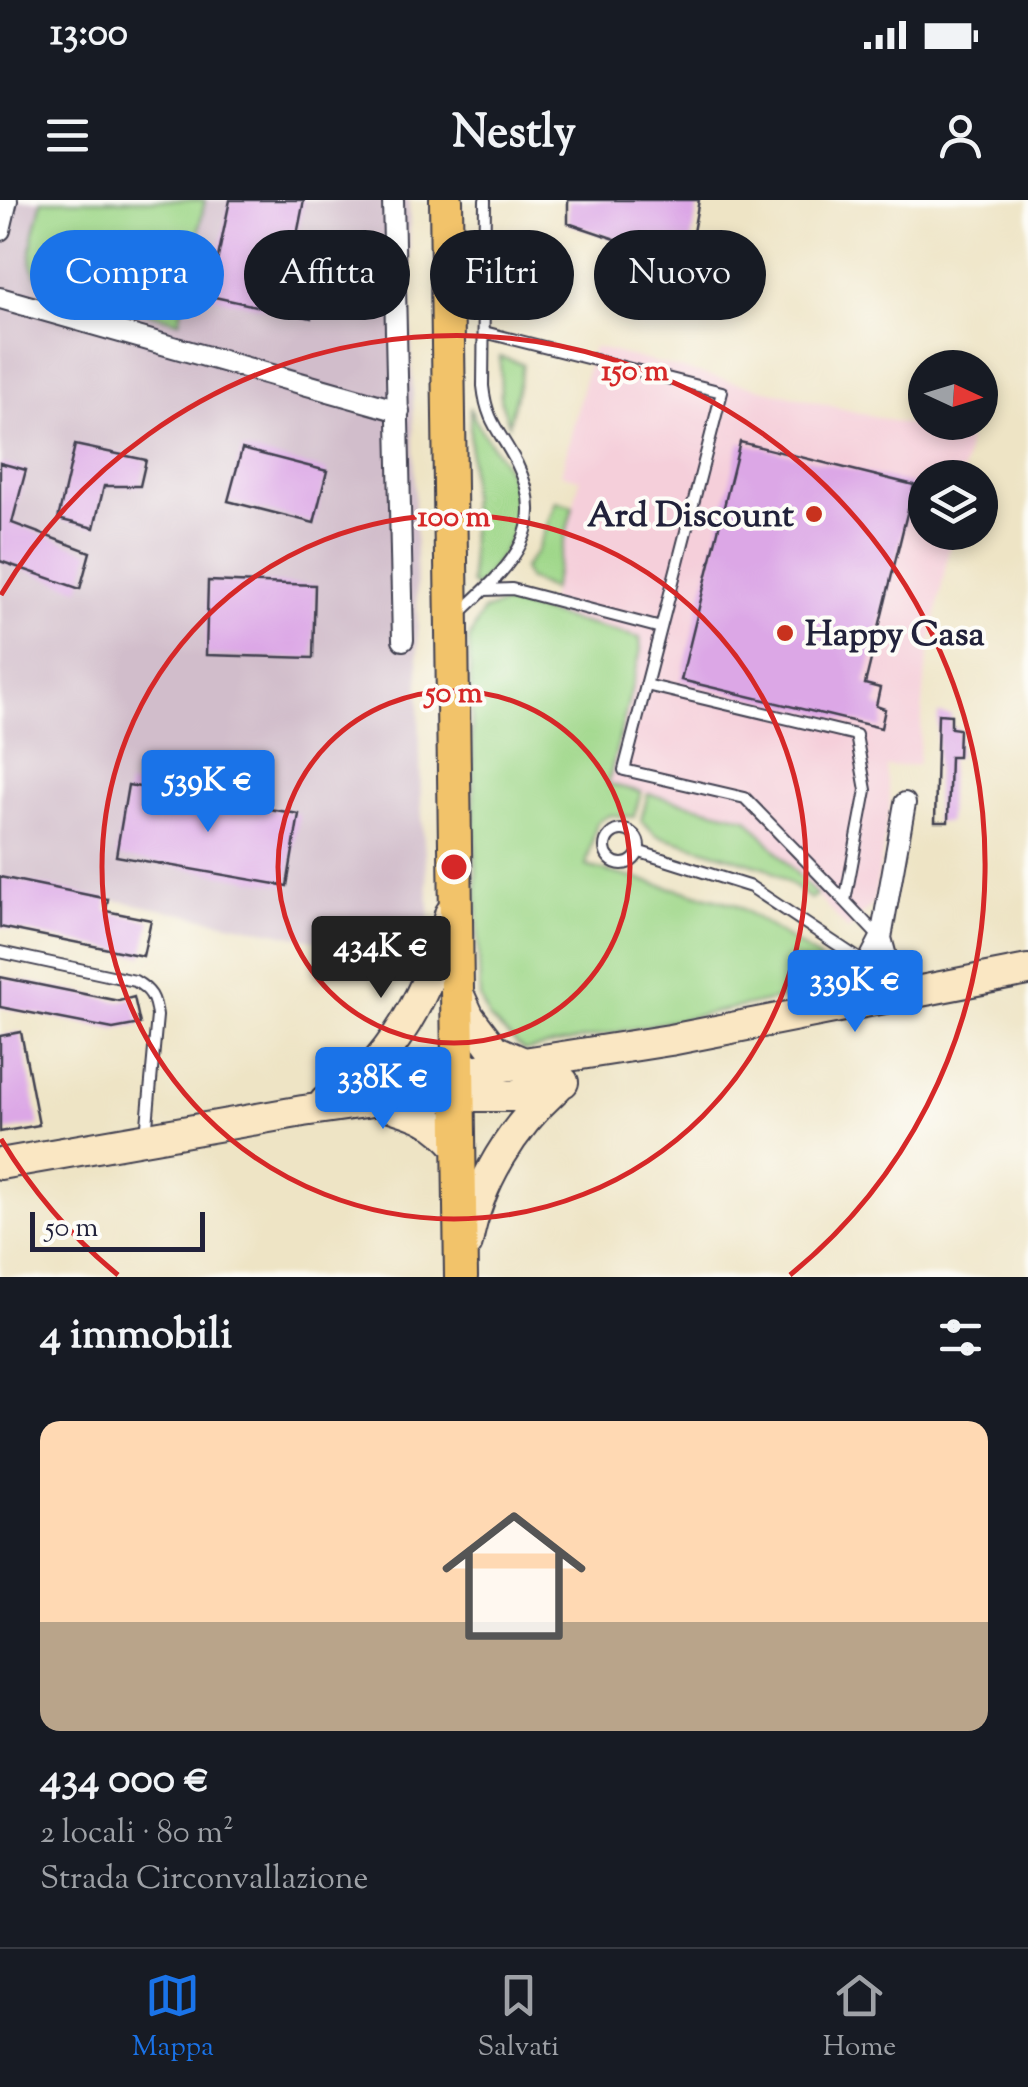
<!DOCTYPE html>
<html lang="it">
<head>
<meta charset="utf-8">
<style>
	body { margin:0; font-family:"Sorts Mill Goudy",serif; background:#20242c; color:#f1f3f6; height:100vh; display:flex; flex-direction:column; font-size:38px; white-space:nowrap }
	* { box-sizing:border-box; margin:0 }
	p { font-size:32px; color:#9ea1a6 }
	.icon { flex:none; width:55px; height:55px; fill:none; stroke:currentColor; stroke-width:2; stroke-linecap:round; stroke-linejoin:round }
	.map { position:relative; height:1077px; overflow:hidden }
	.drawer { display:flex; flex-direction:column; background:#171b24; flex:1 }
	.drawer>* { flex:none }
	.banner { position:absolute; left:30px; top:30px; width:970px; height:90px; display:flex; gap:20px }
	.needle { width:65px; rotate:94deg }
	.tools { position:absolute; left:908px; top:150px; display:grid; gap:20px }
	.tools a { display:grid; place-items:center; width:90px; height:90px; border-radius:50%; background:#171b24; box-shadow:0 5px 15px #0003; font-size:50px }
	.scale { position:absolute; left:30px; bottom:25px; width:175px; box-sizing:border-box; padding-left:10px; border:5px solid #22223b; border-top:0; font-size:28px; line-height:35px; white-space:nowrap; color:#22223b; -webkit-text-stroke:8px #fdfcf7; paint-order:stroke }
	.price { position:absolute; translate:-50% -85px; padding:0 22px; border-radius:10px; background:#1a73e8; color:#fff; font-size:32px; line-height:65px; filter:drop-shadow(0 2px 5px #0008) }
	.price::after { content:''; position:absolute; left:50%; top:60px; width:30px; height:22px; margin-left:-15px; background:inherit; clip-path:polygon(0 0,100% 0,50% 100%) }
	.price.current { background:#222; color:#fff }
	ul { padding:0; list-style:none }
	li { display:grid; align-content:center; gap:20px; height:530px; padding:0 40px }
	li span { display:grid; place-items:center; height:310px; border-radius:20px; color:#555 }
	li>.icon { margin-inline-start:auto }
	span .icon { width:180px; height:180px; fill:#fffc; stroke-width:1 }
	li b { font-size:42px }
	h2 { display:flex; justify-content:space-between; align-items:center; height:120px; padding:0 40px; font-size:42px }
	.chip { padding:0 35px; border-radius:45px; background:#171b24; box-shadow:0 5px 15px #0003; font-size:35px; line-height:90px }
	.chip.current { background:#1a73e8; color:#fff }
	.status { display:flex; justify-content:space-between; align-items:center; height:70px; padding:0 50px; background:#171b24; direction:ltr }
	.status svg { height:28px; fill:currentColor }
	header { display:flex; justify-content:space-between; align-items:center; height:130px; padding:0 40px; background:#171b24; font-size:45px; font-weight:700 }
	.tab-bar { display:flex; justify-content:space-around; align-items:center; height:140px; border-top:2px solid #363941; background:#171b24; font-size:28px; color:#9ea1a6 }
	.tab-bar a { display:grid; justify-items:center; gap:5px }
	.tab-bar .current { color:#1a73e8 }
	.map>svg:first-child { display:block }
	.built { fill:#f5cfda }
	.industrial { fill:#d1bdcb }
	.green { fill:#9fd789; stroke:#607c62; stroke-width:2.5 }
	.building { fill:#dca7e6 }
	.lines { fill:none; stroke-linecap:round; stroke-linejoin:round }
	.service-casing { stroke:#413f50; stroke-width:14 }
	.minor-casing { stroke:#413f50; stroke-width:24 }
	.secondary-casing { stroke:#413f50; stroke-width:34 }
	.primary-casing { stroke:#413f50; stroke-width:36 }
	.service { stroke:#fff; stroke-width:10 }
	.minor { stroke:#fff; stroke-width:20 }
	.secondary { stroke:#fae7c3; stroke-width:30 }
	.primary { stroke:#f2c36a; stroke-width:32 }
	.ring { fill:none; stroke:#d62828; stroke-width:5 }
	.poi-dot { fill:#c8321e; stroke:#fdfcf7; stroke-width:4 }
	.labels { text-anchor:middle; stroke-width:8; stroke-linejoin:round; paint-order:stroke }
	.poi-label { font-size:35px; font-weight:bold; fill:#22223b; stroke:#fdfcf7; text-anchor:end }
	.centre { fill:#d62828; stroke:#fdfcf7; stroke-width:5 }
	.ring-label { font-size:30px; text-anchor:middle; font-weight:bold; fill:#d62828; stroke:#fdfcf7; stroke-width:8; stroke-linejoin:round; paint-order:stroke }
</style>
</head>
<body>
<div class="status"><b>13:00</b><svg viewBox="0 0 49 12"><path d="M0 12V9h3v3zM5 12V6h3v6zM10 12V3h3v9zM15 12V0h3v12zM26 1h20v11H26zM47 4h2v5h-2z"/></svg></div>
<header><svg class="icon" aria-label="menu" viewBox="0 0 24 24"><path d="M4 6h16M4 12h16M4 18h16"/></svg>Nestly<svg class="icon" aria-label="person" viewBox="0 0 24 24"><circle cx="12" cy="8" r="4"/><path d="M4 21q1-7 8-7t8 7"/></svg></header>
<div class="map">
<svg width="1028" height="1077" viewBox="0 0 1028 1077">
	<rect width="100%" height="100%" fill="#fdfcf7"/>
	<filter id="ink" filterUnits="userSpaceOnUse"><feTurbulence type="fractalNoise" baseFrequency=".01" numOctaves="2"/><feDisplacementMap in="SourceGraphic" scale="20" xChannelSelector="R" yChannelSelector="G"/><feConvolveMatrix kernelMatrix="1 2 1 2 8 2 1 2 1" color-interpolation-filters="sRGB"/></filter>
	<filter id="wash" filterUnits="userSpaceOnUse"><feTurbulence type="fractalNoise" baseFrequency=".0048" numOctaves="4" result="noise"/><feDisplacementMap in="SourceGraphic" scale="40" xChannelSelector="R" yChannelSelector="G"/><feGaussianBlur stdDeviation="2.25" result="paint"/><feColorMatrix in="noise" values="0 0 0 0 0 0 0 0 0 0 0 0 0 0 0 0 0 1.4 0 .05"/><feComposite in="paint" operator="in"/></filter>
	<g filter="url(#wash)">
		<rect width="100%" height="100%" fill="#eee4c5"/>
		<!-- built -->
		<path class="built" d="M593 147 969 240 962 277 925 278V332L952 333 926 469 918 565 886 567 890 605 874 703 848 730 747 618 607 584 538 446 580 279 561 274Z"/>
		<!-- industrial -->
		<path class="industrial" d="M0 0H409L421 602 430 719 358 749 0 677Z"/>
		<!-- green -->
		<path class="green" d="M42 0H205L179 121 44 84C19 65 37 26 42 0Z
			M500 157 523 164 509 224 501 202Z
			M470 207C476 226 487 238 498 254 534 306 514 345 476 388L471 384Z
			M556 301 573 306 552 390 528 379 523 369 537 351Z
			M507 403 640 438 641 450 608 584 641 592 634 617 610 615 597 622 586 666 735 704 817 757 837 787 524 851 489 818 480 798 469 439 483 411Z
			M648 594 747 618 816 695 811 699 767 668 656 635 641 620Z"/>
		<g id="blocks">
			<!-- building -->
			<path class="building" d="M230 0H304L293 55 317 61 311 118 210 96Z
				M568 0H699L685 75 636 58 639 47 568 23Z
				M740 242 914 285 865 484 880 488 876 506 885 509 881 528 681 480Z
				M75 245 146 260 140 286H104L94 328 58 319Z
				M242 249 327 271 314 323 228 301Z
				M0 263 26 270 12 323 90 352 80 389 0 361Z
				M208 381 315 385 313 458 206 455Z
				M938 514 951 515V528L959 529 958 557H950L948 622H935Z
				M128 585 299 614 287 686 116 656Z
				M0 677 108 699 106 711 151 720 143 756 0 727Z
				M0 777 119 801 134 797 140 824 113 829 0 807Z
				M21 832 39 925 0 932V836Z"/>
		</g>
	</g>
	<g filter="url(#ink)">
		<use href="#blocks" fill-opacity="0" stroke="#413f50" stroke-width="2.5"/>
		<g class="lines">
			<!-- service casing -->
			<g class="service-casing">
				<path id="service" d="M484 132 722 192 661 428 512 389 485 390
					M461 412C505 370 552 333 517 264 501 232 487 224 483 186L485 0
					M646 485 856 535 866 590 845 701 745 598 624 570 661 428
					M605 647a17 17 0 1 1 34 0a17 17 0 1 1-34 0Z
					M640 652 751 687 868 765
					M845 701 880 738
					M0 752 135 781C151 790 155 798 157 816L146 936"/>
			</g>
			<!-- minor casing -->
			<g class="minor-casing">
				<path id="minor" d="M393 0 403 440
					M0 30 7 0
					M0 98 399 211
					M881 738 897 797
					M845 807 881 738 905 603"/>
			</g>
			<!-- secondary casing -->
			<g class="secondary-casing">
				<path id="secondary" d="M457 791 469 817 494 850 524 863 670 840 1028 770
					M356 889 407 873H458L524 863
					M325 902C389 875 435 779 450 714
					M387 905C420 915 436 920 459 948
					M0 964 303 911 408 896H512L563 882
					M467 1043C478 982 512 928 557 887"/>
			</g>
			<!-- primary casing -->
			<g class="primary-casing">
				<path id="primary" d="M446 0 461 1077"/>
			</g>
			<!-- service -->
			<use href="#service" class="service"/>
			<!-- minor -->
			<use href="#minor" class="minor"/>
			<!-- secondary -->
			<use href="#secondary" class="secondary"/>
			<!-- primary -->
			<use href="#primary" class="primary"/>
		</g>
	</g>
	<!-- distance rings -->
	<g class="ring">
		<circle cx="454" cy="667" r="176"/>
		<circle cx="454" cy="667" r="352"/>
		<path d="M118 1075A529 529 0 0 1 1 939M1 395A529 529 0 1 1 790 1075"/>
	</g>
	<!-- markers -->
	<g class="poi-dot">
		<circle cx="814" cy="314" r="10"/>
		<circle cx="785" cy="433" r="10"/>
	</g>
	<g class="labels">
		<!-- poi labels -->
		<g class="poi-label">
			<text x="794" y="326">Ard Discount</text>
			<text x="805" y="445" text-anchor="start">Happy Casa</text>
		</g>
	</g>
	<circle cx="454" cy="667" r="15" class="centre"/>
	<g class="ring-label">
		<text x="635" y="180">150 m</text>
		<text x="454" y="326">100 m</text>
		<text x="454" y="502">50 m</text>
	</g>
</svg>
<div class="tools">
<a><svg class="needle" viewBox="-14 -14 28 28"><path d="M0-13l5 13h-10z" fill="#e53935"/><path d="M0 13l5-13h-10z" fill="#9ea1a6"/></svg></a>
<a><svg class="icon" aria-label="layers" viewBox="0 0 24 24"><path d="M12 4l9 5-9 5-9-5zM3 14l9 5 9-5"/></svg></a>
</div>
<div class="scale">50 m</div>
<b class="price" style="left:208px;top:635px">539K €</b>
<b class="price current" style="left:381px;top:801px">434K €</b>
<b class="price" style="left:855px;top:835px">339K €</b>
<b class="price" style="left:383px;top:932px">338K €</b>
<div class="banner">
<a class="chip current">Compra</a>
<a class="chip">Affitta</a>
<a class="chip">Filtri</a>
<a class="chip">Nuovo</a>
</div>
</div>
<section class="drawer">
<h2>4 immobili<svg class="icon" aria-label="filters" viewBox="0 0 24 24"><path d="M4 7h16M4 17h16"/><circle cx="9" cy="7" r="2"/><circle cx="15" cy="17" r="2"/></svg></h2>
<ul>
<li><span style="background:linear-gradient(#ffd9b3 65%,#b9a48a 0)"><svg class="icon" aria-label="home" viewBox="0 0 24 24"><path d="M3 11l9-7 9 7M6 9v11h12V9"/></svg></span><div><b>434 000 €</b><p>2 locali · 80 m²</p><p>Strada Circonvallazione</p></div></li>
</ul>
</section>
<nav class="tab-bar">
<a class="current"><svg class="icon" aria-label="map" viewBox="0 0 24 24"><path d="M3 6l6-2 6 2 6-2v14l-6 2-6-2-6 2zM9 4v14M15 6v14"/></svg>Mappa</a>
<a><svg class="icon" aria-label="saved" viewBox="0 0 24 24"><path d="M7 4h10v16l-5-4-5 4z"/></svg>Salvati</a>
<a><svg class="icon" aria-label="home" viewBox="0 0 24 24"><path d="M3 11l9-7 9 7M6 9v11h12V9"/></svg>Home</a>
</nav>
</body>
</html>
